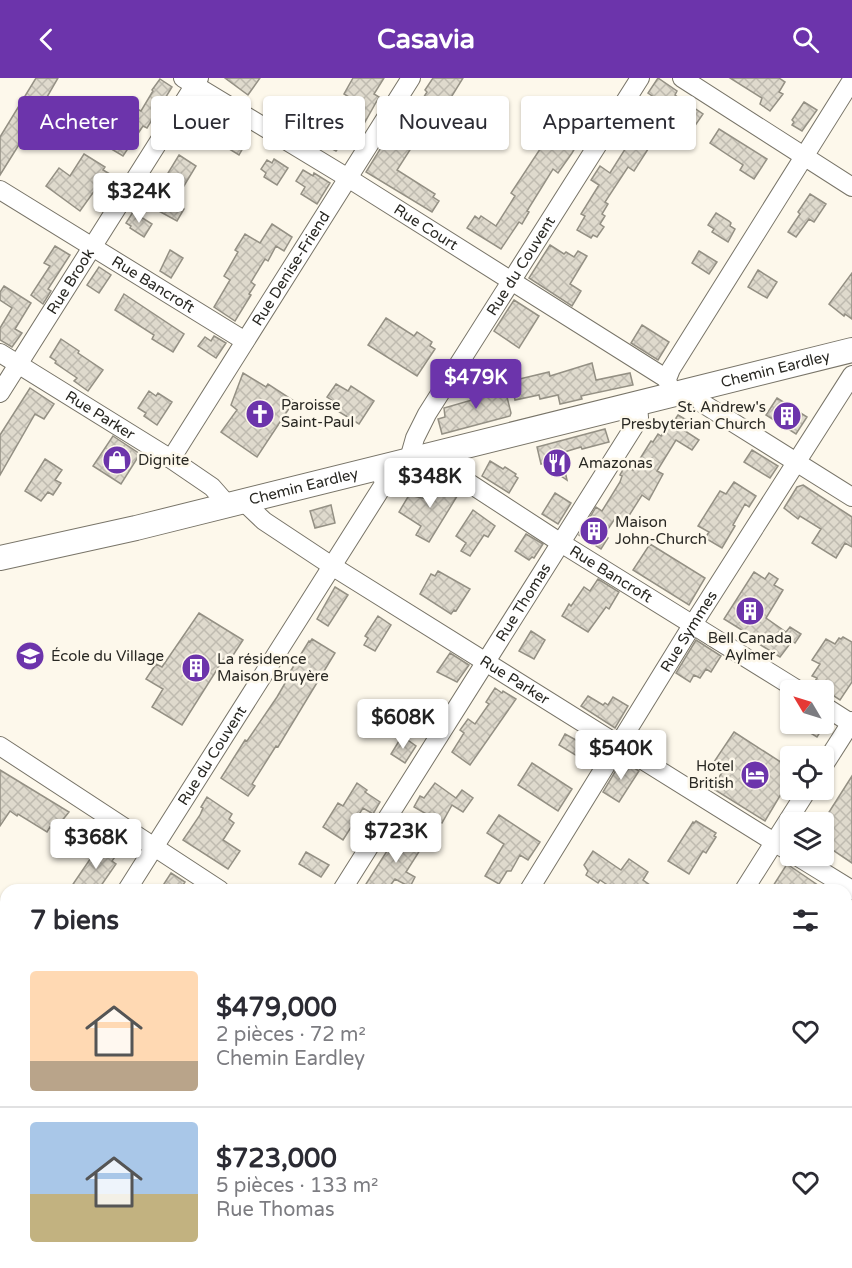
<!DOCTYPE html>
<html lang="fr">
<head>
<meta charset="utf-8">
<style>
	body { margin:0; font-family:"Varela Round",sans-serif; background:#f2f2f3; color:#2b2b33; height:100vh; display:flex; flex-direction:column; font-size:22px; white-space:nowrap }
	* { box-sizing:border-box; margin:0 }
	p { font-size:20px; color:#7c7c81 }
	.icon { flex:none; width:33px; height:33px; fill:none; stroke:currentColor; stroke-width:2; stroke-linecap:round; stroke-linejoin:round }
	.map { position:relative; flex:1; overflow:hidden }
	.panel { position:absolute; left:0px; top:806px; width:852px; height:386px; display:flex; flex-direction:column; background:#fff; border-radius:18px 18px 0 0; box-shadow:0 2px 4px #0004 }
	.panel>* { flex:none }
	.guide { position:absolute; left:18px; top:18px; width:816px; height:54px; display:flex; gap:12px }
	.needle { width:39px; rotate:308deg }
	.fabs { position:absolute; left:780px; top:602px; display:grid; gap:12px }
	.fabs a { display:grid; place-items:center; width:54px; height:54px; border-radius:6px; background:#fff; box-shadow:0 2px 4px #0004; font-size:30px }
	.price { position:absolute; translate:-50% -51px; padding:0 14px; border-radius:6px; background:#fff; color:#222; font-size:20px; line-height:39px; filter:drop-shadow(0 2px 3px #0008) }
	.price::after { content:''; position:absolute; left:50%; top:36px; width:18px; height:14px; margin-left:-9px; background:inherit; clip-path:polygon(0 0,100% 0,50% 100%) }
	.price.selected { background:#6c34ab; color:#fff }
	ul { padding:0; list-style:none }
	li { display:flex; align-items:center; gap:18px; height:150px; padding:0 30px }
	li+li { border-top:2px solid #e1e1e2 }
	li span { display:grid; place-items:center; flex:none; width:168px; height:120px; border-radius:6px; color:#555 }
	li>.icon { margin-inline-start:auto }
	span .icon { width:72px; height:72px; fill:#fffc; stroke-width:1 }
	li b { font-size:26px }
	h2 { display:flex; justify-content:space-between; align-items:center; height:72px; padding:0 30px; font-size:26px }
	.tag { padding:0 21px; border-radius:6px; background:#fff; box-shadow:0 2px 4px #0004; font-size:21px; line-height:54px }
	.tag.selected { background:#6c34ab; color:#fff }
	header { display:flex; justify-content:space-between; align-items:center; height:78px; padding:0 30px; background:#6c34ab; color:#fff; font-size:27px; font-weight:700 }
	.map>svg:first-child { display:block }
	.park { fill:url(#park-dots) }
	.building { fill:url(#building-cross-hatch); stroke:#949084; stroke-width:1.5 }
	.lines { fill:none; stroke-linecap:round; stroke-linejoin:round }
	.minor-casing { stroke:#787468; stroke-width:20 }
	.major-casing { stroke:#787468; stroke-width:26 }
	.minor { stroke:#fff; stroke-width:18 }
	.major { stroke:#fff; stroke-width:24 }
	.labels { text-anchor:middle; stroke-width:5; stroke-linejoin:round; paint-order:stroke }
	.street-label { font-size:15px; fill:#292823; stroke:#fdf8eb }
	.poi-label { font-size:15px; fill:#292823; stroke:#fdf8eb; text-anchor:start }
</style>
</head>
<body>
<header><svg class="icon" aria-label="back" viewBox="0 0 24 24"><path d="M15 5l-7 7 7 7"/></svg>Casavia<svg class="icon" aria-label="search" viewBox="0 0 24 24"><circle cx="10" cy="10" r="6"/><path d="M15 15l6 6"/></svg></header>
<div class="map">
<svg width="852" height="1190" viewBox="0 0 852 1190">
	<defs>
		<pattern id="park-dots" width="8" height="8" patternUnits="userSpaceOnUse" patternTransform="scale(1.5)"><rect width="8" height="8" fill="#dbca97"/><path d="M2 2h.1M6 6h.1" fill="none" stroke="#bcae82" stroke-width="1.8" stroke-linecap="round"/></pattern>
		<pattern id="building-cross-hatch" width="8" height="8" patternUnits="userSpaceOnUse" patternTransform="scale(1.5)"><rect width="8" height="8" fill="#dfdacd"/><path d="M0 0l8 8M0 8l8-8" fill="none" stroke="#bfbbb0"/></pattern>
	</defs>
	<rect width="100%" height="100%" fill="#fdf8eb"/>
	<!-- park -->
	<path class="park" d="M111 1185H145L152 1190H108Z"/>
	<!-- building -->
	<path class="building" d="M36 0H58L40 31 43 33 27 59 25 57 0 97V59Z
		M225 0H260L248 17Z
		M353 0H384L374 16 379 19 356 60 349 56 336 73 314 61 324 45 335 52 354 22 344 16Z
		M433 0H463L450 21 453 23 449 31 455 35 448 46 433 36 397 92 435 116 433 119 439 123 432 134 366 94 390 55 393 57 406 36 410 38 412 35 413 36 427 14 425 12Z
		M658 0 677 13 675 17 703 36 692 52 678 43 681 38 648 15Z
		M730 0H779L785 4 779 14 783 16 770 33 760 26 762 20Z
		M160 1 172 9 147 50 143 48 123 78 108 69 133 29 141 33 153 13 152 12Z
		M575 21 597 33 572 75 558 95 553 91 527 133 529 134 522 146 519 144 501 171 467 150 475 138 479 141 481 138 496 148 515 118 511 115 552 53 561 58 574 38 568 33Z
		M804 24 817 32 802 53 792 47 794 44 792 42Z
		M632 33 651 44 645 52 653 57 649 63 652 65 634 93 628 89 605 124 608 126 602 136 605 138 600 146 604 149 597 159 593 157 591 160 577 152 585 138 581 136 599 107 591 102 600 88 610 95 636 54 625 46Z
		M233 47 250 58 239 77 221 66Z
		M719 51 767 81 754 101 740 92 743 87 710 65Z
		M84 76 105 89 103 92 110 96 104 107 100 105 80 133 46 108 59 90 70 98Z
		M179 77 196 88 176 121 182 125 180 128 184 131 177 143 155 131 174 99 168 95Z
		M274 81 288 90 277 107 264 99 266 95 261 91 267 82 272 85Z
		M303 92 313 98 314 95 330 105 317 126 301 116 305 109 296 103Z
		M810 116 826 126 814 144 809 141 796 159 788 154 800 136 798 134Z
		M133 134 152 146 144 159 130 150 131 148 126 145Z
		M716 135 729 143 731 145 730 148 735 151 728 164 712 154 714 151 708 147Z
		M272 146 292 159 284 173 276 168 268 183 265 181 251 204 255 207 249 216 251 217 235 243 214 229 230 202 224 198 238 174 235 172 245 156 260 165Z
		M550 167 564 176 566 174 574 179 578 173 587 178 570 206 581 213 572 228 529 200Z
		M55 168 70 177 48 211 51 213 43 226 31 217 50 188 44 185Z
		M170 172 183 180 171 200 160 193Z
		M699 173 717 184 709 196 692 185Z
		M99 189 111 197 99 215 87 207Z
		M758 192 777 204 767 220 748 209Z
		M852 195V241L845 236 844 238 829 226Z
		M4 208 31 225 15 251 22 255 12 269 0 262V250L12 230 0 222V214Z
		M124 216 184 256 173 274 152 261 154 257 115 232Z
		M514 222 539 238 519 270 494 253Z
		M386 240 414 258 417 254 432 264 430 268 435 271 417 298 368 267Z
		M642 247 669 264 658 282 631 265Z
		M214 258 226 265 216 280 198 268 205 259 211 263Z
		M61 261 79 273 78 275 103 292 88 313 74 303 77 300 55 285 56 283 50 279Z
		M592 285 596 302 630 295 633 307 581 318 582 321 560 326 558 317 540 321 539 317 515 322 511 303 549 294 550 298Z
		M243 295 266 309 268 306 294 323 257 379 221 354 237 332 231 327Z
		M490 305 493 318 506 315 511 335 510 338 442 356 438 341 445 339 444 330 472 322 469 310Z
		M336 306 348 313 351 308 374 323 359 346 336 332 339 327 327 319Z
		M30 310 54 326 44 341 35 336 0 397V357Z
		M149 313 156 318 158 315 172 324 157 347 144 338 146 335 138 330Z
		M777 320 807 339 796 356 766 337Z
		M678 337 690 344 685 353 699 362 692 372 676 362 657 393 663 396 649 422 642 417 625 444 616 439 604 457 608 460 601 471 579 457 596 429 602 433 620 404 622 398 620 397 625 388 633 392 651 363 653 364 658 356 661 358 669 344 672 346Z
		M605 351 609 364 582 371 581 369 561 375 567 402 552 392 550 384 541 386 537 369Z
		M113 358 140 376 121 406 93 388Z
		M752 372 778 388 770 400 744 384Z
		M45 381 62 392 55 402 61 405 53 417 48 414 41 423 25 413Z
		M490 383 503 391 505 389 516 396 515 398 518 400 509 415 482 398Z
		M441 404 459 415 429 464 416 457 421 448 399 434 409 417 426 421 436 405 439 406Z
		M734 404 756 418 749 429 745 426 733 447 735 448 722 470 705 460 709 454 698 448 720 413 726 416Z
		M803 407 852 439V469L845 465 836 480 812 465 821 451 800 438 798 441 784 430 797 409Z
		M555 415 571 425 558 446 542 436Z
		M331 427 335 445 315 450 310 433Z
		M473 432 495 448 488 459 484 457 470 478 461 473 466 465 456 458Z
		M526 456 543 466 534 480 532 479 529 482 515 473Z
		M650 466 705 500 689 527 633 492Z
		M438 493 470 511 456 533 454 532 451 536 420 516 431 496 435 498Z
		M754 494 765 501 769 495 778 501 774 507 783 512 766 540 786 554 790 549 801 556 795 565 792 563 780 579 756 564 758 562 724 541Z
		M598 501 619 514 609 531 606 529 588 554 562 538 569 526 571 528 584 509 590 513Z
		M335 509 348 517 328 548 317 541Z
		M199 535 243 562 228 585 223 582 182 647 152 629 163 611 146 601 156 586 162 589Z
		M378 538 391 547 375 573 364 567 368 560 365 558Z
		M531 553 545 562 534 581 519 573Z
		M843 559 852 564V604L840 622 814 605 817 600 812 598 820 586 812 582 826 561 835 566 839 560 841 561Z
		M312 561 335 575 278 669 276 668 252 706 255 708 248 718 221 700 245 662 247 663 277 619 291 595 290 594 309 563 310 564Z
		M696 562 721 578 711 594 706 591 700 600 694 597 690 604 676 595Z
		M450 575 469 587 457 604 437 594Z
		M495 610 502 615 503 613 516 621 470 687 452 674 464 655 460 652 468 641 475 646 489 626 486 624Z
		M588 618 603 627 605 625 608 627 613 619 628 628 615 650 581 628Z
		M405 626 424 637 415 651 397 639Z
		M794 645H826L817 659Z
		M734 654 790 690V701L765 743 712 710 723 693 712 687Z
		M565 656 585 667 589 661 602 670 592 687 559 667Z
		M402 658 416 668 405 685 391 676Z
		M622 682 639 693 619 724 603 714Z
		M532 685 572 711 558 733 518 707Z
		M0 692 69 734 61 744 58 742 52 750 50 749 47 754 18 736 17 738 10 733 0 748Z
		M852 698V785L824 766V742Z
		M357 705 367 712 365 714 380 724 373 736 363 730 343 762 323 749 338 725 343 728Z
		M435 705 456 720 462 712 473 720 463 734 452 727 442 745 414 729 420 718 424 720Z
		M207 719 232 736 229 741 234 745 223 762 240 773 228 791 183 762 200 737 203 730 201 729Z
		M499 737 540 764 528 782 520 777 511 793H507L499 806 485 798 504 766 487 755Z
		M696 743 716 755 714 758 716 759 706 775 703 773 689 796 668 783 693 744 694 745Z
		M399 754 402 756 403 755 422 769 406 794 415 799 410 809 395 801 387 812H375L366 806Z
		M101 765 117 776 112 783 116 786 98 812H69Z
		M593 773 621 792 629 781 648 794 643 802 657 812H615L600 802 598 805 586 797 588 793 584 787Z
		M306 774 329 787 321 799 299 786Z
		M787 786 825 812H779L773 808Z
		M171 795 185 804 180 812H160Z"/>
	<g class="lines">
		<!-- minor casing -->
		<g class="minor-casing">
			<g id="minor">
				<path id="s1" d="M183 0 348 100 667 301"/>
				<path d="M682 0 852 109"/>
				<path id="s2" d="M0 112 245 263"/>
				<path id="s3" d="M0 275 171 381 212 409 227 426"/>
				<path d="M670 312 667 301 671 291 852 2"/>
				<path d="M692 312 702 325 852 419"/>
				<path id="s4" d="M0 315 199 0"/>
				<path id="s5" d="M426 377 561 465 798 612"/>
				<path id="s6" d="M171 381 411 0"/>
				<path id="s7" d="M409 381 415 360 427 336 640 0"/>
				<path id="s8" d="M243 423 264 443 332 488 790 774"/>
				<path d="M824 628 852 646"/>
				<path d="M0 668 220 812"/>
				<path d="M824 687 852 643"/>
				<path d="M795 777 852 812"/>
				<path id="s9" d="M127 812 384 406 380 390"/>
				<path id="s10" d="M342 812 635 347 639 340 638 326"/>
				<path id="s11" d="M529 812 688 554 852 297"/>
				<path d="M744 812 808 711"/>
				<path d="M846 1007 852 998"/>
				<path d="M0 1010 6 1001"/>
				<path d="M600 1185 607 1190"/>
				<path d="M97 1190 100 1185"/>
				<path d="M291 1190 295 1185"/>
				<path d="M500 1190 503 1185"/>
				<path d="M732 1190 735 1185"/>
			</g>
		</g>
		<!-- major casing -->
		<g class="major-casing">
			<g id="major">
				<path id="s12" d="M0 480 136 450 852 272"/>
			</g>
		</g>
		<!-- minor -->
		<use href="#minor" class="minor"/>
		<!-- major -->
		<use href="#major" class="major"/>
	</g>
	<!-- icons -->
	<defs>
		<g id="church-disc" transform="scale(1.5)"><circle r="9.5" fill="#6c34ab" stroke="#fdf8eb"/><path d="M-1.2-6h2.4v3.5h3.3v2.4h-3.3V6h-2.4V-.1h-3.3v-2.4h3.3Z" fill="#fff"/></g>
		<g id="building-disc" transform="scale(1.5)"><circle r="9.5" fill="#6c34ab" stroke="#fdf8eb"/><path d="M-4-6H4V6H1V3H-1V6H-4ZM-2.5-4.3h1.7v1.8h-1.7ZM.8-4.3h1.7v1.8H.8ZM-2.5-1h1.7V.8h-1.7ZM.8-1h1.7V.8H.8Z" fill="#fff"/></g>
		<g id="shop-disc" transform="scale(1.5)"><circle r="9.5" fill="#6c34ab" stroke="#fdf8eb"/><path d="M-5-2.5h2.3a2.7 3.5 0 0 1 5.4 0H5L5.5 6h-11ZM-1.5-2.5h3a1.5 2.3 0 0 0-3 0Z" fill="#fff"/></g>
		<g id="restaurant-disc" transform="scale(1.5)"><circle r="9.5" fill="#6c34ab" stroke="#fdf8eb"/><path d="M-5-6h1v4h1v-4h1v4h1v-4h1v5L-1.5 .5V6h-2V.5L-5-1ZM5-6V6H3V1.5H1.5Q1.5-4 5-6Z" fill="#fff"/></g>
		<g id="school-disc" transform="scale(1.5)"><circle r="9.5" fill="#6c34ab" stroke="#fdf8eb"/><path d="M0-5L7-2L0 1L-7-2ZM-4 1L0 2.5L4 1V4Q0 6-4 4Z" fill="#fff"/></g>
		<g id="hotel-disc" transform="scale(1.5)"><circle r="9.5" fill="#6c34ab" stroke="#fdf8eb"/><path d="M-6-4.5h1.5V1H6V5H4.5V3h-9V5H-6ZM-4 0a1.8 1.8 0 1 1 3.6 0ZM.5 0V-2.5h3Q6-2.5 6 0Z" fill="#fff"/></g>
	</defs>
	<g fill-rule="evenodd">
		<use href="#church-disc" x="260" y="336"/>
		<use href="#building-disc" x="787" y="338"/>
		<use href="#shop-disc" x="117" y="382"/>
		<use href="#restaurant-disc" x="557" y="385"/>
		<use href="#building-disc" x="594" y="453"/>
		<use href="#building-disc" x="750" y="533"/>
		<use href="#school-disc" x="30" y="578"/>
		<use href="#building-disc" x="196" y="590"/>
		<use href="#hotel-disc" x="755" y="697"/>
	</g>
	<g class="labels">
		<!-- street labels -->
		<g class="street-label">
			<text dy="5" stroke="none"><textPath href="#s1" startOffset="285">Rue Court</textPath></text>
			<text dy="5" stroke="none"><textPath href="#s7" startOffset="224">Rue du Couvent</textPath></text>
			<text dy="5" stroke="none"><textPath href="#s6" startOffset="225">Rue Denise-Friend</textPath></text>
			<text dy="5" stroke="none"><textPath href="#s4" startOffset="132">Rue Brook</textPath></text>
			<text dy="5" stroke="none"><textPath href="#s2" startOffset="180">Rue Bancroft</textPath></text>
			<text dy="5" stroke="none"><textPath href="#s12" startOffset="798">Chemin Eardley</textPath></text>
			<text dy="5" stroke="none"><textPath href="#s3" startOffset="118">Rue Parker</textPath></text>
			<text dy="5" stroke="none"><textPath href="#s12" startOffset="312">Chemin Eardley</textPath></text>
			<text dy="5" stroke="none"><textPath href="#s5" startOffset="220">Rue Bancroft</textPath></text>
			<text dy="5" stroke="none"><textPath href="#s10" startOffset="340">Rue Thomas</textPath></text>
			<text dy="5" stroke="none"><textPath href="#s11" startOffset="304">Rue Symmes</textPath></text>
			<text dy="5" stroke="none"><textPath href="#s8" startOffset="326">Rue Parker</textPath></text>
			<text dy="5" stroke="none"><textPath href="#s9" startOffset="159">Rue du Couvent</textPath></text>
		</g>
		<!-- poi labels -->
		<g class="poi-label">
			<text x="281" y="332">Paroisse<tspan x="281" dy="17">Saint-Paul</tspan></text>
			<text x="766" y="334" text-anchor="end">St. Andrew's<tspan x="766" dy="17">Presbyterian Church</tspan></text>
			<text x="138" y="387">Dignite</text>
			<text x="578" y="390">Amazonas</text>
			<text x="615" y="449">Maison<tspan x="615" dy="17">John-Church</tspan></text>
			<text x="750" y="565" text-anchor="middle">Bell Canada<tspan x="750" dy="17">Aylmer</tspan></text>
			<text x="51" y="583">École du Village</text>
			<text x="217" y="586">La résidence<tspan x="217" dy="17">Maison Bruyère</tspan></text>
			<text x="734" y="693" text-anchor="end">Hotel<tspan x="734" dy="17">British</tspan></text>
		</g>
	</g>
</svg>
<div class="fabs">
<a><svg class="needle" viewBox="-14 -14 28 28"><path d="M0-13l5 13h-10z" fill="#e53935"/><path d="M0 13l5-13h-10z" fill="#7c7c81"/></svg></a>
<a><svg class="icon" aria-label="locate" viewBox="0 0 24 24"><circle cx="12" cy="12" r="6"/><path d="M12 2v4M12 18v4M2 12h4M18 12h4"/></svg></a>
<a><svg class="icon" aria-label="layers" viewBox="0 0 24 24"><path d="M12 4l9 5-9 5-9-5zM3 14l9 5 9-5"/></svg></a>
</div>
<b class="price" style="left:139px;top:146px">$324K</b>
<b class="price selected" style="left:476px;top:332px">$479K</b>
<b class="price" style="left:430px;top:431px">$348K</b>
<b class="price" style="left:403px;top:672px">$608K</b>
<b class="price" style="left:621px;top:703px">$540K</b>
<b class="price" style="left:396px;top:786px">$723K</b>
<b class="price" style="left:96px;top:792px">$368K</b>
<div class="guide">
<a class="tag selected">Acheter</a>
<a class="tag">Louer</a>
<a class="tag">Filtres</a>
<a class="tag">Nouveau</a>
<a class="tag">Appartement</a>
</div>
<section class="panel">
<h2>7 biens<svg class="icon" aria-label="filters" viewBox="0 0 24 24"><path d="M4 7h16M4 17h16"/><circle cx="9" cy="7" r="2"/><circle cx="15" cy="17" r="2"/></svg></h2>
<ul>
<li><span style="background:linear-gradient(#ffd9b3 75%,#b9a48a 0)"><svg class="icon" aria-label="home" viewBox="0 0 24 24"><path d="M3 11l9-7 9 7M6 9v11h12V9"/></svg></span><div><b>$479,000</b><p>2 pièces · 72 m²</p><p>Chemin Eardley</p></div><svg class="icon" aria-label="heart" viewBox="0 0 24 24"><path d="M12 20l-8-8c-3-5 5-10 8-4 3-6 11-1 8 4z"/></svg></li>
<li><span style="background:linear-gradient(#a9c7e8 60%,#c2b280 0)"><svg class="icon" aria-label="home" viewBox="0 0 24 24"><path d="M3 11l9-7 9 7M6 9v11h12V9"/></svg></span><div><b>$723,000</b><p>5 pièces · 133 m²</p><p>Rue Thomas</p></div><svg class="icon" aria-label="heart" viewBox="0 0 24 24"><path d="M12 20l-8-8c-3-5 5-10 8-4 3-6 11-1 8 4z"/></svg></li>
</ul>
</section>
</div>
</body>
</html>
